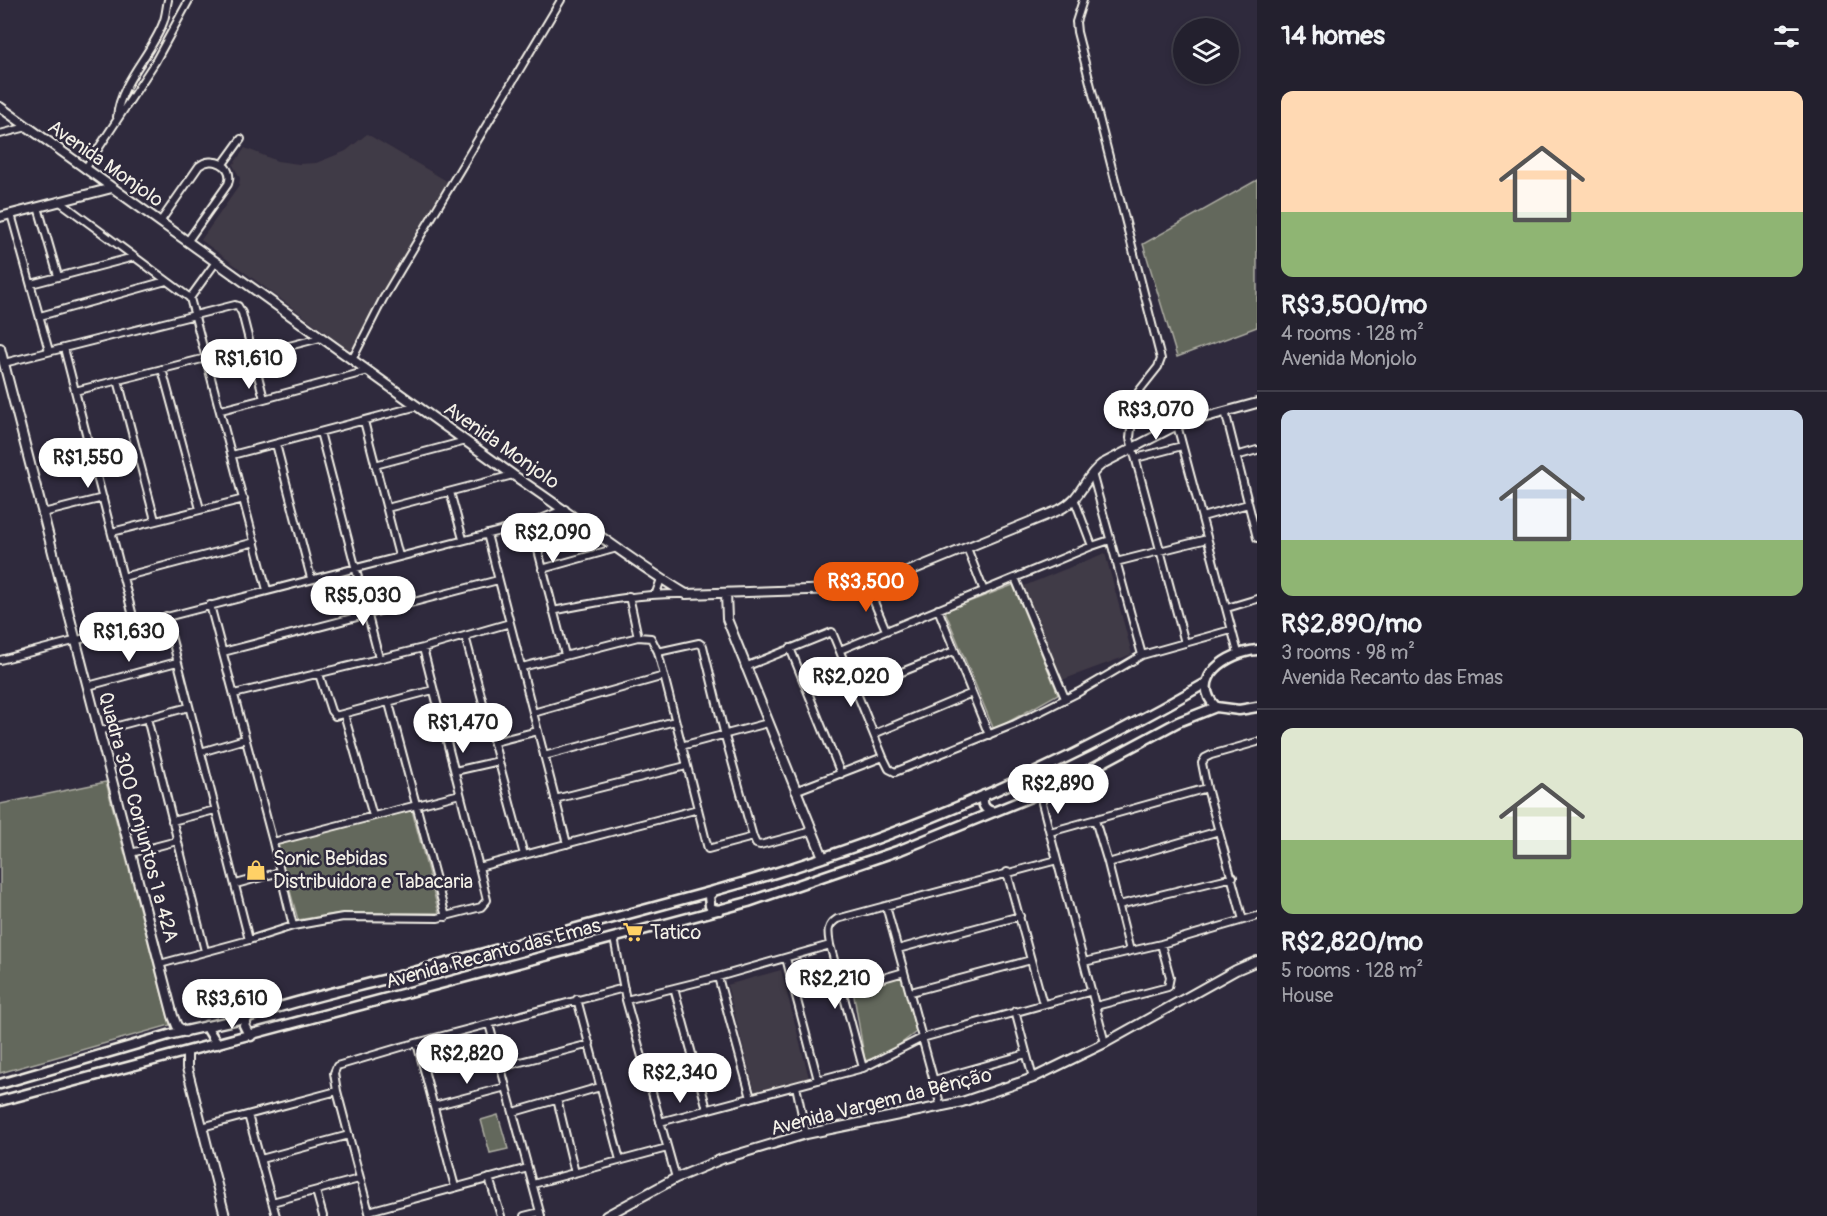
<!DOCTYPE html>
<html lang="en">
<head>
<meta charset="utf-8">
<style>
	body { margin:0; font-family:Pangolin,sans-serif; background:#2b2836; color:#f1f3f6; height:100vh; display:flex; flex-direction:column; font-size:22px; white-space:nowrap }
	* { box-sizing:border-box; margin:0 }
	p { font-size:20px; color:#a3a3aa }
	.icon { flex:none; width:33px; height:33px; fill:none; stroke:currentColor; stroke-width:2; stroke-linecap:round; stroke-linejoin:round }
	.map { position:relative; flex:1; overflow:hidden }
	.drawer { display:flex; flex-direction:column; background:#23202e; width:570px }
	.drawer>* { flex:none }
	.tools { position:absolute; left:1173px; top:18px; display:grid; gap:12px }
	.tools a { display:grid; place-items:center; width:66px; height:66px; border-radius:50%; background:#23202e; box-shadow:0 3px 9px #0003,0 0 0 2px #403e4a; font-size:30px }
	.price { position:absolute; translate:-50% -51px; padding:0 14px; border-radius:21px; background:#fff; color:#222; font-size:20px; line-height:39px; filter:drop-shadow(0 2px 3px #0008) }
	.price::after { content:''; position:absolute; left:50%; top:36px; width:18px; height:14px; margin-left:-9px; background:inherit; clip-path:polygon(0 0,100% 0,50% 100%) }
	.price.active { background:#ea580c; color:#fff }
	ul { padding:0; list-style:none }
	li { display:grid; align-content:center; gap:12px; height:318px; padding:0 24px }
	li+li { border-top:2px solid #403e4a }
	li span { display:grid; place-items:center; height:186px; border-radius:12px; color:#555 }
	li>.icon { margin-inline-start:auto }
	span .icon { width:108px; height:108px; fill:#fffc; stroke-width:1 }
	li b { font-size:26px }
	h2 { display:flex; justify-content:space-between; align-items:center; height:72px; padding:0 24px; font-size:26px }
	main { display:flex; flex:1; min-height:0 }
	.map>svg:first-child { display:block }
	.built { fill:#413a46 }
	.green { fill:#64685b; stroke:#acaca2; stroke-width:1.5 }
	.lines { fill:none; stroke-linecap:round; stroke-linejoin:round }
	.minor-casing { stroke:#f4f1e8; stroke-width:10 }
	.tertiary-casing { stroke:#f4f1e8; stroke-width:12 }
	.secondary-casing { stroke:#f4f1e8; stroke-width:13 }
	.minor { stroke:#2f2a3d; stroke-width:6 }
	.tertiary { stroke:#2f2a3d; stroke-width:8 }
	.secondary { stroke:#2f2a3d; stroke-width:8 }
	.labels { text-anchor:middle; stroke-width:5; stroke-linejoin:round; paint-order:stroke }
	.street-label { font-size:20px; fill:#f4f1e8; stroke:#2f2a3d }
	.poi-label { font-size:20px; fill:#f4f1e8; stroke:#2f2a3d; text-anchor:start }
</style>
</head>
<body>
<main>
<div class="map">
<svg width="1257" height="1216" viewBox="0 0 1257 1216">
	<rect width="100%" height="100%" fill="#2f2a3d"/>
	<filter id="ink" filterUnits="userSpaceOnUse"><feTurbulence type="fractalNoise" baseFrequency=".0167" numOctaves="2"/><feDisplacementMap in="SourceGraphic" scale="12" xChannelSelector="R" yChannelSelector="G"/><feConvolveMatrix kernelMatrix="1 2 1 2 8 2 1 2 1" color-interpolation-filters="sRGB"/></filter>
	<g filter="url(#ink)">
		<!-- built -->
		<path class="built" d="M367 134 450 183 352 352 201 240 239 186 240 178 233 165 245 148 277 161 299 164 316 163 346 151Z
			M1105 553 1132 654 1062 680 1024 586Z
			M781 970 809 1078 755 1092 727 985Z"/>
		<!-- green -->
		<path class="green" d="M1257 180V327L1177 357 1143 244Z
			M1013 585 1058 694 994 730 945 611Z
			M106 782 170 1025 0 1073V804Z
			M412 810 439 913H342L298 920 277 844Z
			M902 976 916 1032 890 1052 865 1061 853 990Z
			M498 1115 508 1149 490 1153 481 1120Z"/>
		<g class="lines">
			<!-- minor casing -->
			<g class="minor-casing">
				<path id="minor" d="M1083 0 1076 22 1077 32 1161 359 1158 367 1139 391 1134 401 1130 438 1185 643
					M117 117C120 82 151 55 163 23 166 16 166 8 168 0
					M0 134 27 127
					M223 164 241 139
					M85 169 155 62 189 0
					M59 201 190 298 267 590
					M38 207 58 276
					M11 214 49 351
					M160 222 199 166C212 155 235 165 228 184L187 242
					M31 284 134 257
					M190 298 216 262
					M40 316 166 281
					M64 348 135 624
					M254 355 320 338
					M352 360 383 299 561 0
					M4 363 235 305 238 306 242 313 264 399 221 410
					M162 369 200 509
					M118 380 155 520
					M75 391 206 358
					M264 399 368 371
					M1225 411 1257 538
					M364 421 399 556
					M1177 425 1238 653
					M320 432 379 658
					M276 444 311 578
					M232 455 418 406
					M1236 456 1257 450
					M1136 458 1182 446
					M375 465 466 441
					M1092 473 1142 655
					M450 492 463 539
					M1075 501 1092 546
					M387 508 513 475
					M43 513 103 498
					M1202 517 1248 504
					M531 523 565 655
					M112 532 244 499
					M487 534 567 844
					M967 548 984 591
					M1116 562 1207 539
					M542 569 617 548
					M123 577 255 542
					M1015 578 1065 698
					M868 588 886 630
					M656 593 661 579
					M629 596 638 637
					M210 605 273 842 293 926
					M1227 608 1257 599
					M938 609 989 735
					M553 611C598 602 639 593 685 594
					M166 616 249 940
					M465 636 524 855
					M423 648 479 867
					M790 648 841 774
					M840 650 1092 546 1110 540
					M223 652 498 580
					M658 652 699 643 703 646 725 736 753 837
					M0 660 531 523 565 509
					M522 667 638 637 651 638 658 652 698 809
					M745 667 832 632 883 757 889 769 895 772 1015 724 1079 692 1142 655 1231 630
					M319 674 331 711 335 716 433 690
					M88 686 177 662
					M857 690 954 651
					M234 694 423 648 510 623
					M389 703 446 917
					M533 713 664 676
					M344 714 373 816
					M147 718 205 951
					M99 731 189 707
					M874 734 972 693
					M494 742 538 731
					M681 746 768 723
					M201 752 245 739
					M544 756 675 721
					M455 771 499 761
					M795 791 883 757
					M1044 791 1042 803 1105 1043
					M555 799 686 766
					M1095 820 1108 863 1130 951
					M172 821 215 810
					M1050 832 1207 788
					M273 842 460 794
					M131 853 177 841
					M1108 863 1219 831
					M1007 872 1043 1004
					M236 884 280 872
					M1119 905 1233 877
					M886 906 941 1107
					M1243 920 1207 788 1202 763 1205 758 1211 755 1257 742
					M614 938 626 1000 676 1178
					M898 949 1020 916
					M786 958 818 1080
					M1084 962 1161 944 1257 916
					M160 964 249 940 293 926 343 917 438 918 481 907 487 900 486 896 479 867 698 809 708 849 753 837 756 844 760 845 812 831
					M718 977 751 1098
					M674 988 707 1109
					M842 990 904 972
					M911 992 1031 960
					M577 999 620 1160
					M626 1000 718 977 830 945
					M1096 1006 1168 987 1170 977 1161 944
					M1015 1011 1033 1078
					M489 1024 541 1216
					M417 1043 455 1187
					M501 1067 590 1044
					M863 1068 830 945C828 933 826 926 837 919L1057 860
					M934 1080 1026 1054
					M796 1086 806 1134
					M557 1099 575 1173
					M434 1106 506 1087
					M514 1112 600 1087
					M248 1115 276 1216
					M660 1122 863 1068 922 1038 1092 991
					M202 1127 337 1091
					M261 1159 349 1135
					M489 1178 501 1216
					M533 1184 667 1148
					M316 1191 323 1216
					M272 1202 359 1179
					M369 1211 528 1168
					M370 1216 337 1091 334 1073 337 1066 401 1047 624 988
					M524 1216 540 1212"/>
			</g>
			<!-- tertiary casing -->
			<g class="tertiary-casing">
				<path id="tertiary" d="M0 107 513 475C571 513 626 558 686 594L868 588 1059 510C1084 497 1082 479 1102 464L1177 425 1257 403
					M0 217 112 188
					M0 348 173 1016 177 1026 185 1032
					M726 593 727 619 823 857
					M187 1052V1068L225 1216
					M606 1216 676 1178 722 1159 806 1134 962 1102 1033 1078 1105 1043 1236 970 1257 961"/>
			</g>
			<!-- secondary casing -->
			<g class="secondary-casing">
				<path id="secondary" d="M1257 650C1229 652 1188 678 1216 707L1239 710 1257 707
					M984 795C981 804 984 810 994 812
					M714 891 709 896 710 906 713 909 719 910
					M248 1017 244 1025 248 1033 251 1036
					M206 1026 217 1044
					M0 1084 172 1034 248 1017C299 999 354 988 406 974 510 946 613 918 717 890 888 843 1053 772 1206 683
					M0 1101 748 902 900 850 1033 796 1081 774 1178 722 1216 707"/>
			</g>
			<!-- minor -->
			<use href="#minor" class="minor"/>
			<!-- tertiary -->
			<use href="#tertiary" class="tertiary"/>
			<!-- secondary -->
			<use href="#secondary" class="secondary"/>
		</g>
	</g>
	<!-- icons -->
	<defs>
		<g id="shop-bare" transform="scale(1.62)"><path d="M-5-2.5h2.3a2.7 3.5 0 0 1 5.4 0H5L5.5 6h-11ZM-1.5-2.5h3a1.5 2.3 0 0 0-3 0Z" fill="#ffd166" stroke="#2f2a3d" stroke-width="2.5" paint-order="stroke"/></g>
		<g id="supermarket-bare" transform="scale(1.62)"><path d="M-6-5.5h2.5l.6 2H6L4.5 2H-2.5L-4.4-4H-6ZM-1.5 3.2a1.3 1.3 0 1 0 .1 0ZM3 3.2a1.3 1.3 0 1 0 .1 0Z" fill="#ffd166" stroke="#2f2a3d" stroke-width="2.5" paint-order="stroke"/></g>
	</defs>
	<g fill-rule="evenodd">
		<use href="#shop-bare" x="256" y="870"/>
		<use href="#supermarket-bare" x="633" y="932"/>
	</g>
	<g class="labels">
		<!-- street labels -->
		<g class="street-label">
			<text transform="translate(106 163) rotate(35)" y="7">Avenida Monjolo</text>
			<text transform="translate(502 445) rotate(35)" y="7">Avenida Monjolo</text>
			<text transform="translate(139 817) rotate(75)" y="7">Quadra 300 Conjuntos 1 a 42A</text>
			<text transform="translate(493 953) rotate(-15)" y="7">Avenida Recanto das Emas</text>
			<text transform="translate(881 1101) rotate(-14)" y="7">Avenida Vargem da Bênção</text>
		</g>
		<!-- poi labels -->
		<g class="poi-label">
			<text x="273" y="865">Sonic Bebidas<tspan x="273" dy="23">Distribuidora e Tabacaria</tspan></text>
			<text x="650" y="939">Tatico</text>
		</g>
	</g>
</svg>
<div class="tools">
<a><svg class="icon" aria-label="layers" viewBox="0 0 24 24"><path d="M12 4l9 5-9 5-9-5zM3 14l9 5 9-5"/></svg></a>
</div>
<b class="price" style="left:249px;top:390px">R$1,610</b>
<b class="price" style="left:1156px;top:441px">R$3,070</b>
<b class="price" style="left:88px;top:489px">R$1,550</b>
<b class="price" style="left:553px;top:564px">R$2,090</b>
<b class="price active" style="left:866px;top:613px">R$3,500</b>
<b class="price" style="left:363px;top:627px">R$5,030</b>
<b class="price" style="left:129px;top:663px">R$1,630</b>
<b class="price" style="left:851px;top:708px">R$2,020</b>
<b class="price" style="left:463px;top:754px">R$1,470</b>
<b class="price" style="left:1058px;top:815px">R$2,890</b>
<b class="price" style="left:835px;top:1010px">R$2,210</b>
<b class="price" style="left:232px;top:1030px">R$3,610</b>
<b class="price" style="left:467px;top:1085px">R$2,820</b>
<b class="price" style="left:680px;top:1104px">R$2,340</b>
</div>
<section class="drawer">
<h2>14 homes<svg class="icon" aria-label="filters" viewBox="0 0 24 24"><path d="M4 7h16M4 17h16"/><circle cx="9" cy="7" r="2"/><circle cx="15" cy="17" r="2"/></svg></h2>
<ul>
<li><span style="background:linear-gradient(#ffd9b3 65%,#8fb573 0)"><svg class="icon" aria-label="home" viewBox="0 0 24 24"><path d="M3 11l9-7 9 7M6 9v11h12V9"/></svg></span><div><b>R$3,500/mo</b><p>4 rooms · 128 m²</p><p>Avenida Monjolo</p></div></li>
<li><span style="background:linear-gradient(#c9d6e8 70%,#8fb573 0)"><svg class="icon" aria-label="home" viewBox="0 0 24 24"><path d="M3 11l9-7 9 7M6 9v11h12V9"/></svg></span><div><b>R$2,890/mo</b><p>3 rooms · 98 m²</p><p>Avenida Recanto das Emas</p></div></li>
<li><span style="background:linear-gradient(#dfe7d0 60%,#8fb573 0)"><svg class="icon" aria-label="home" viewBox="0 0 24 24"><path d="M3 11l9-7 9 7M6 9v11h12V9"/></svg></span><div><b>R$2,820/mo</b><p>5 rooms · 128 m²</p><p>House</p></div></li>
</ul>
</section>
</main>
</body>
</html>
